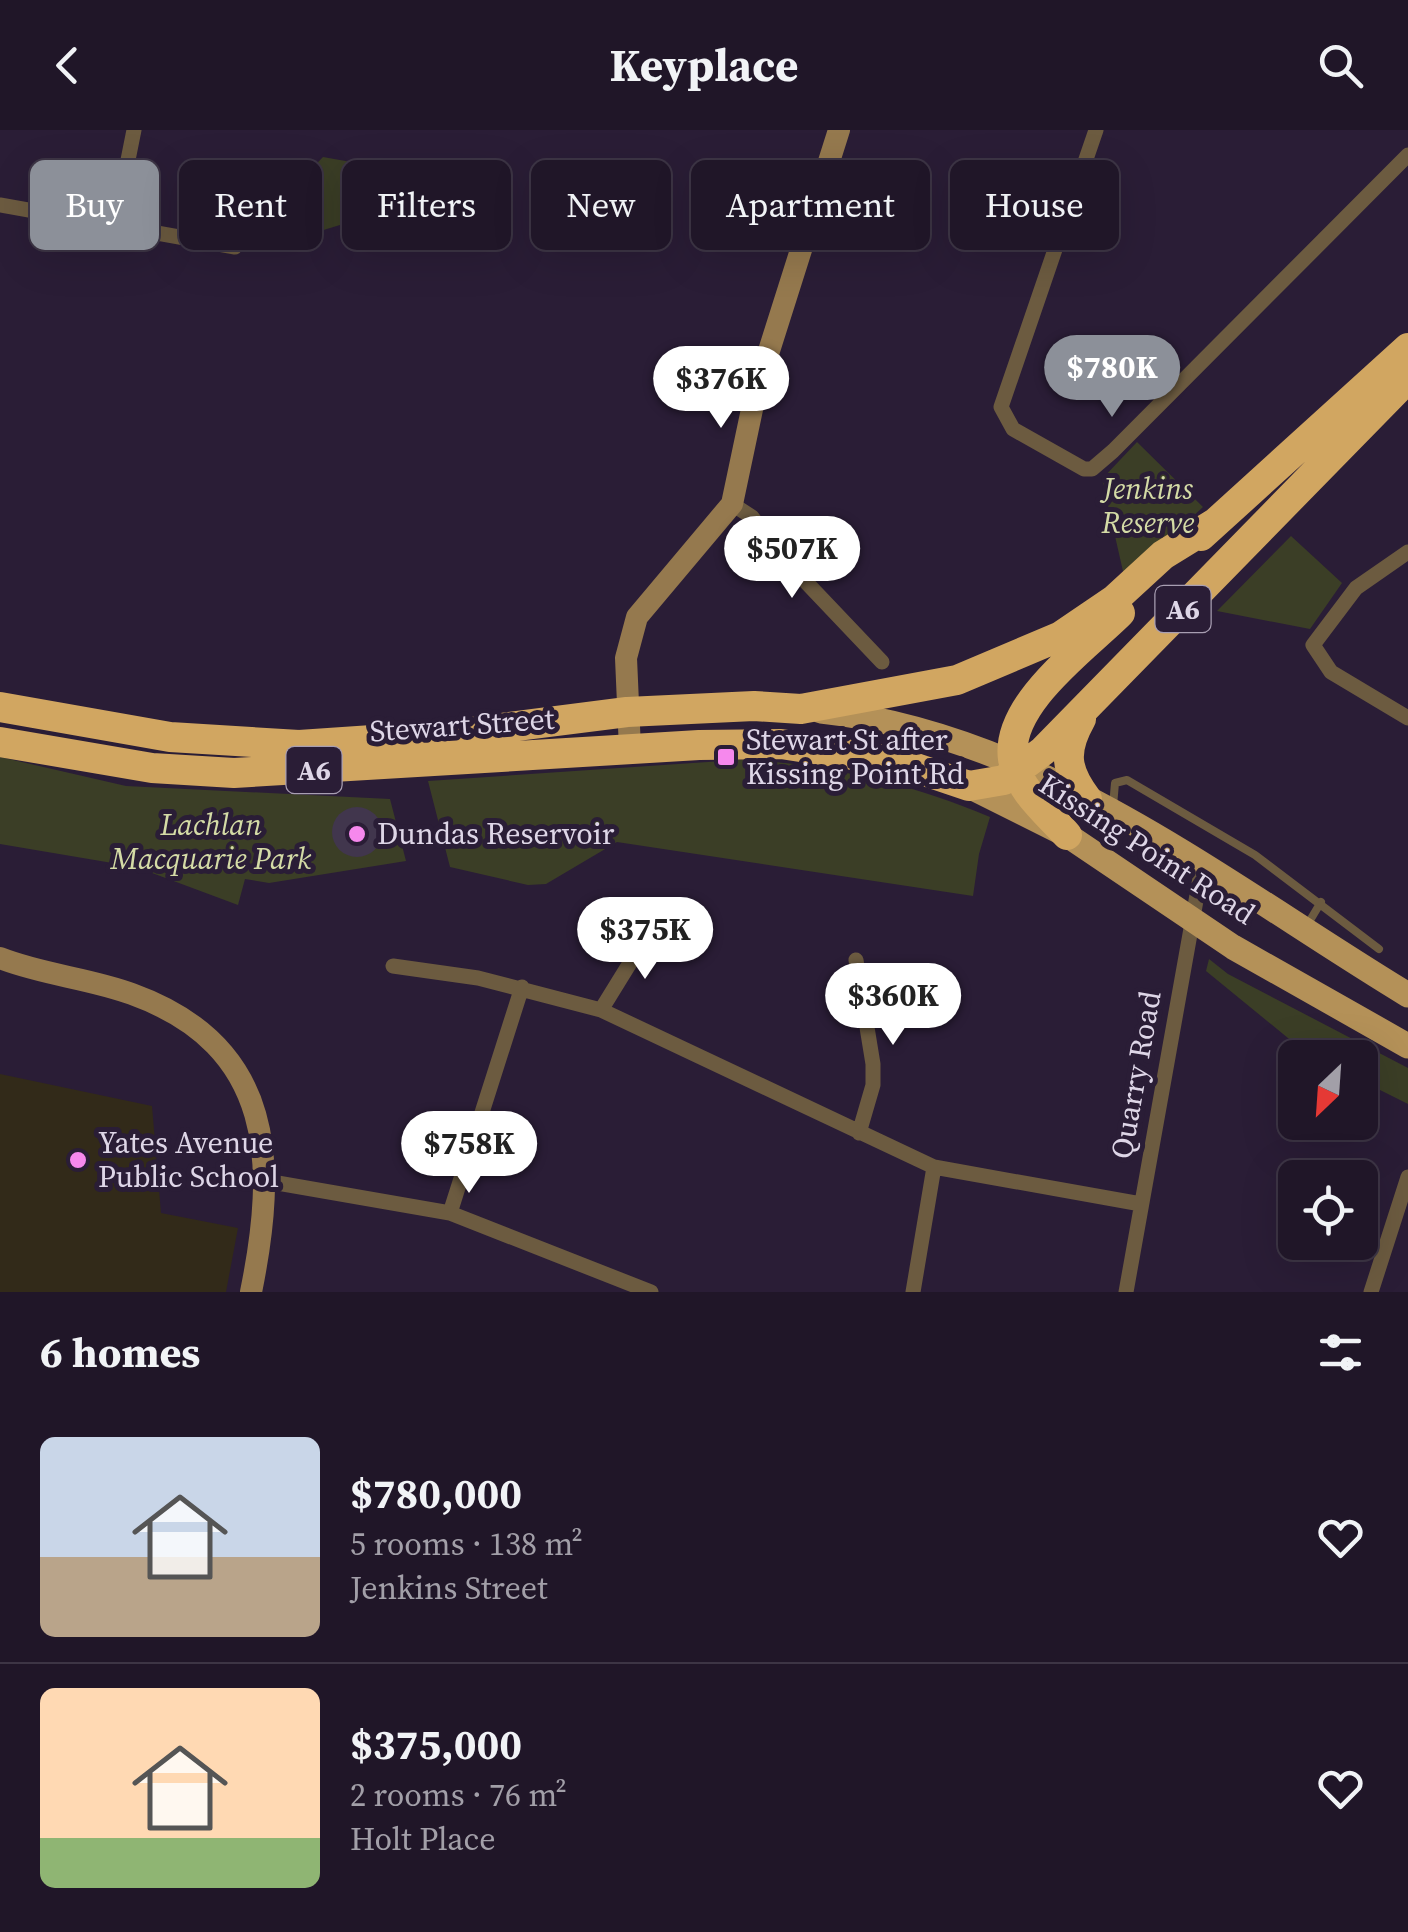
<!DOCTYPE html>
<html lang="en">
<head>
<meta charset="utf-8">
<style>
	body { margin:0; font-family:"Source Serif 4",serif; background:#281f30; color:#f1f3f6; height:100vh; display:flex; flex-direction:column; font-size:38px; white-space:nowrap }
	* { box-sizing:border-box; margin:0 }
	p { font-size:32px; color:#a29fa8 }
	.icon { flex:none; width:55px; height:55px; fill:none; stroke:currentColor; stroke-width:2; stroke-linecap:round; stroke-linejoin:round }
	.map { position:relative; height:1162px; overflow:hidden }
	.sheet { display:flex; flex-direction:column; background:#201628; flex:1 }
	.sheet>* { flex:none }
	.guide { position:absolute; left:30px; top:30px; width:1350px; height:90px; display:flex; gap:20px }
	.needle { width:65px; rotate:205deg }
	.tools { position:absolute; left:1278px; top:910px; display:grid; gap:20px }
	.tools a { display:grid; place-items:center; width:100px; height:100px; border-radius:15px; background:#201628; box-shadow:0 10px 40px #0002,0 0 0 2px #3d3545; font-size:50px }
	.price { position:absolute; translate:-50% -85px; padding:0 22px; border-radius:35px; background:#fff; color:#222; font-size:32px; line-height:65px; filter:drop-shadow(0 2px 5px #0008) }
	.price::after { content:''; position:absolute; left:50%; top:60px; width:30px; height:22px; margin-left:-15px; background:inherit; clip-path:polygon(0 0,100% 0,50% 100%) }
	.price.current { background:#8c9099; color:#fff }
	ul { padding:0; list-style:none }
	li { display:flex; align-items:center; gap:30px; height:250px; padding:0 40px }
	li+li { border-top:2px solid #3d3545 }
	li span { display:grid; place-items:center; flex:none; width:280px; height:200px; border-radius:15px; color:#555 }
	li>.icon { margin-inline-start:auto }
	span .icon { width:120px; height:120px; fill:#fffc; stroke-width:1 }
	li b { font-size:42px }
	h2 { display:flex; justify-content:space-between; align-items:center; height:120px; padding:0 40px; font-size:42px }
	.tag { padding:0 35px; border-radius:15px; background:#201628; box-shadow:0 10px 40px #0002,0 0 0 2px #3d3545; font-size:35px; line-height:90px }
	.tag.current { background:#8c9099; color:#fff }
	header { display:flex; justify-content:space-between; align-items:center; height:130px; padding:0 40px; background:#201628; font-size:45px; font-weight:700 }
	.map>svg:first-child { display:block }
	.education { fill:#322a19 }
	.green { fill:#3b3e26 }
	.building { fill:#41364d }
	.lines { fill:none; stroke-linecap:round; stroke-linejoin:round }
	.lane { stroke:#6c5b40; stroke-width:8 }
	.street { stroke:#6c5b40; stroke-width:15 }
	.secondary { stroke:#95794e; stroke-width:22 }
	.primary { stroke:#b49158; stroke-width:25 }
	.highway { stroke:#d1a661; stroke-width:30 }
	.poi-dot { fill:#f688ed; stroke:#2a1d36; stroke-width:4 }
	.labels { text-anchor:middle; stroke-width:10; stroke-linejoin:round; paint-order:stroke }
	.shield { fill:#2a1d36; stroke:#a89eb2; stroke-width:2.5 }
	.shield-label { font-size:28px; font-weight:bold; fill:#ded6e7 }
	.park-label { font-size:30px; font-style:italic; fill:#d4dba6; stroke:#2a1d36 }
	.street-label { font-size:30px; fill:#ded6e7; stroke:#2a1d36 }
	.poi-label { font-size:30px; fill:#ded6e7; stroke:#2a1d36; text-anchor:start }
</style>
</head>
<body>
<header><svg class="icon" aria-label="back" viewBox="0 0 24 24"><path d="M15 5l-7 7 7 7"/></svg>Keyplace<svg class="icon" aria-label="search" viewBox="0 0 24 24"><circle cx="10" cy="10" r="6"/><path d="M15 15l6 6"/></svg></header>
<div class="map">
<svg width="1408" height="1162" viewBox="0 0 1408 1162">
	<rect width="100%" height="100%" fill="#2a1d36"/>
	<!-- education -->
	<path class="education" d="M0 944 152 976 161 1083 238 1098 226 1162H0Z"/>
	<!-- green -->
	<path class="green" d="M323 27 351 32 340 95 264 118 255 97Z
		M1137 312 1203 377 1125 450 1102 349Z
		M1291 406 1342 453 1310 499 1217 481Z
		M0 627 126 656 390 669 406 731 269 753 245 749 238 775 136 737 0 714Z
		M752 629C841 639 907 652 990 687L979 724 973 766 617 712 546 754 528 755 450 737 428 651Z
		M1209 829 1228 844 1408 938V974L1360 950V928L1315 927 1305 922 1206 841Z"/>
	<!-- building -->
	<path class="building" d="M332 702a25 25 0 1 1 50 0a25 25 0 1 1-50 0Z"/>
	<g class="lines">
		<!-- lane -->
		<path class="lane" d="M1113 676 1115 653 1127 650 1255 725 1379 819
			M1306 797 1321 772"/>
		<!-- street -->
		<path class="street" d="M1096 0 1001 277 1013 299 1084 339H1092L1113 321 1408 25
			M0 75 235 117
			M115 95 134 0
			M732 374 752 387 786 431 882 532
			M1408 422 1356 458 1313 515 1331 542 1408 588
			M856 830 873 934V955L859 1003
			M393 836 478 848 601 880 934 1037 1141 1074
			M601 880 638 820V808
			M266 1051 450 1083 651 1162
			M450 1083 522 857
			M913 1162 934 1037
			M1126 1162 1202 737
			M1371 1162 1408 1047"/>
		<!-- secondary -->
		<path class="secondary" d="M630 619 626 528 637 487 732 374 755 265 839 0
			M0 828C43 845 89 848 132 864 276 916 277 1034 251 1162"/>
		<!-- primary -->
		<path class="primary" d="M821 581C1042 605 1223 753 1408 865
			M969 656 1067 705 1233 817 1408 916"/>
		<!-- highway -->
		<path class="highway" d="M1201 406 1408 218
			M0 577 170 607 299 615 446 605 627 582 754 576 801 579 957 550 1061 506 1114 470 1163 425 1215 393
			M1081 589C1063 621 1065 640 1087 669
			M0 612 152 638 234 643 699 615 781 614 898 632 969 656 1004 650 1043 621 1408 248
			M1067 705C1048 684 1017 658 1013 629 1005 574 1085 518 1120 483"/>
	</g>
	<!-- markers -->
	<g class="poi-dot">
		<rect x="716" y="617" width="20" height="20" rx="5"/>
		<circle cx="357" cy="704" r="10"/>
		<circle cx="78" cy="1030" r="10"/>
	</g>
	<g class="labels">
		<!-- shield labels -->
		<g class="shield">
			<rect x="1155.5" y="456" width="55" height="46" rx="8"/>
			<rect x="286.5" y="617" width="55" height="46" rx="8"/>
		</g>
		<g class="shield-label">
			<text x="1183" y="489">A6</text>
			<text x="314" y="650">A6</text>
		</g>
		<!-- park labels -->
		<g class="park-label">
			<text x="1148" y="369">Jenkins<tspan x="1148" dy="34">Reserve</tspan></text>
			<text x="211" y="705">Lachlan<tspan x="211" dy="34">Macquarie Park</tspan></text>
		</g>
		<!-- street labels -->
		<g class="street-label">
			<text transform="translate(462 595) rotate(-4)" y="10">Stewart Street</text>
			<text transform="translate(1147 719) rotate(33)" y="10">Kissing Point Road</text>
			<text transform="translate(1136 945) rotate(-80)" y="10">Quarry Road</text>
		</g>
		<!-- poi labels -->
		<g class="poi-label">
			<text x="746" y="620">Stewart St after<tspan x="746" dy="34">Kissing Point Rd</tspan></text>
			<text x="377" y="714">Dundas Reservoir</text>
			<text x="98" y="1023">Yates Avenue<tspan x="98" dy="34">Public School</tspan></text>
		</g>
	</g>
</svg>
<div class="tools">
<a><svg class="needle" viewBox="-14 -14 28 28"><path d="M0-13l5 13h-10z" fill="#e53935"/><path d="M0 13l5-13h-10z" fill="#a29fa8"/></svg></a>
<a><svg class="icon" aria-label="locate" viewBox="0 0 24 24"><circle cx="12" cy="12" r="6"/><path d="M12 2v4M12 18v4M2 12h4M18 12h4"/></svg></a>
</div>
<b class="price current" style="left:1112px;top:290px">$780K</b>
<b class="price" style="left:721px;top:301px">$376K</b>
<b class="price" style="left:792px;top:471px">$507K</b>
<b class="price" style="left:645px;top:852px">$375K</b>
<b class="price" style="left:893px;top:918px">$360K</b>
<b class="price" style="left:469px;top:1066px">$758K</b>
<div class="guide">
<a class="tag current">Buy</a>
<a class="tag">Rent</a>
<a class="tag">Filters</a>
<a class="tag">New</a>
<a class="tag">Apartment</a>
<a class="tag">House</a>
</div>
</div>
<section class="sheet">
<h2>6 homes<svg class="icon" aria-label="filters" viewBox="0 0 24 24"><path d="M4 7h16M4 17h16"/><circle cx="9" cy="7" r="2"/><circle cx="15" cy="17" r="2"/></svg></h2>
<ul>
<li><span style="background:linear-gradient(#c9d6e8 60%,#b9a48a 0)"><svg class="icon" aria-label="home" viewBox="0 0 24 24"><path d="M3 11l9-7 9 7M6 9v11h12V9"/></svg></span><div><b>$780,000</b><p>5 rooms · 138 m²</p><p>Jenkins Street</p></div><svg class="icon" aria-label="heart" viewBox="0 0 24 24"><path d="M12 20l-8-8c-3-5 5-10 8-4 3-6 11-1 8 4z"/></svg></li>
<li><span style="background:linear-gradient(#ffd9b3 75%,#8fb573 0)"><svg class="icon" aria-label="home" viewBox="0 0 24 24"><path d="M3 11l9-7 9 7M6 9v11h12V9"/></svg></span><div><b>$375,000</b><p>2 rooms · 76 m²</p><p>Holt Place</p></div><svg class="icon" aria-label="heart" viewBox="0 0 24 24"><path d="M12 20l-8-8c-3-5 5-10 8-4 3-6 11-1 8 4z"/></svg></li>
</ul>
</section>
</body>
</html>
